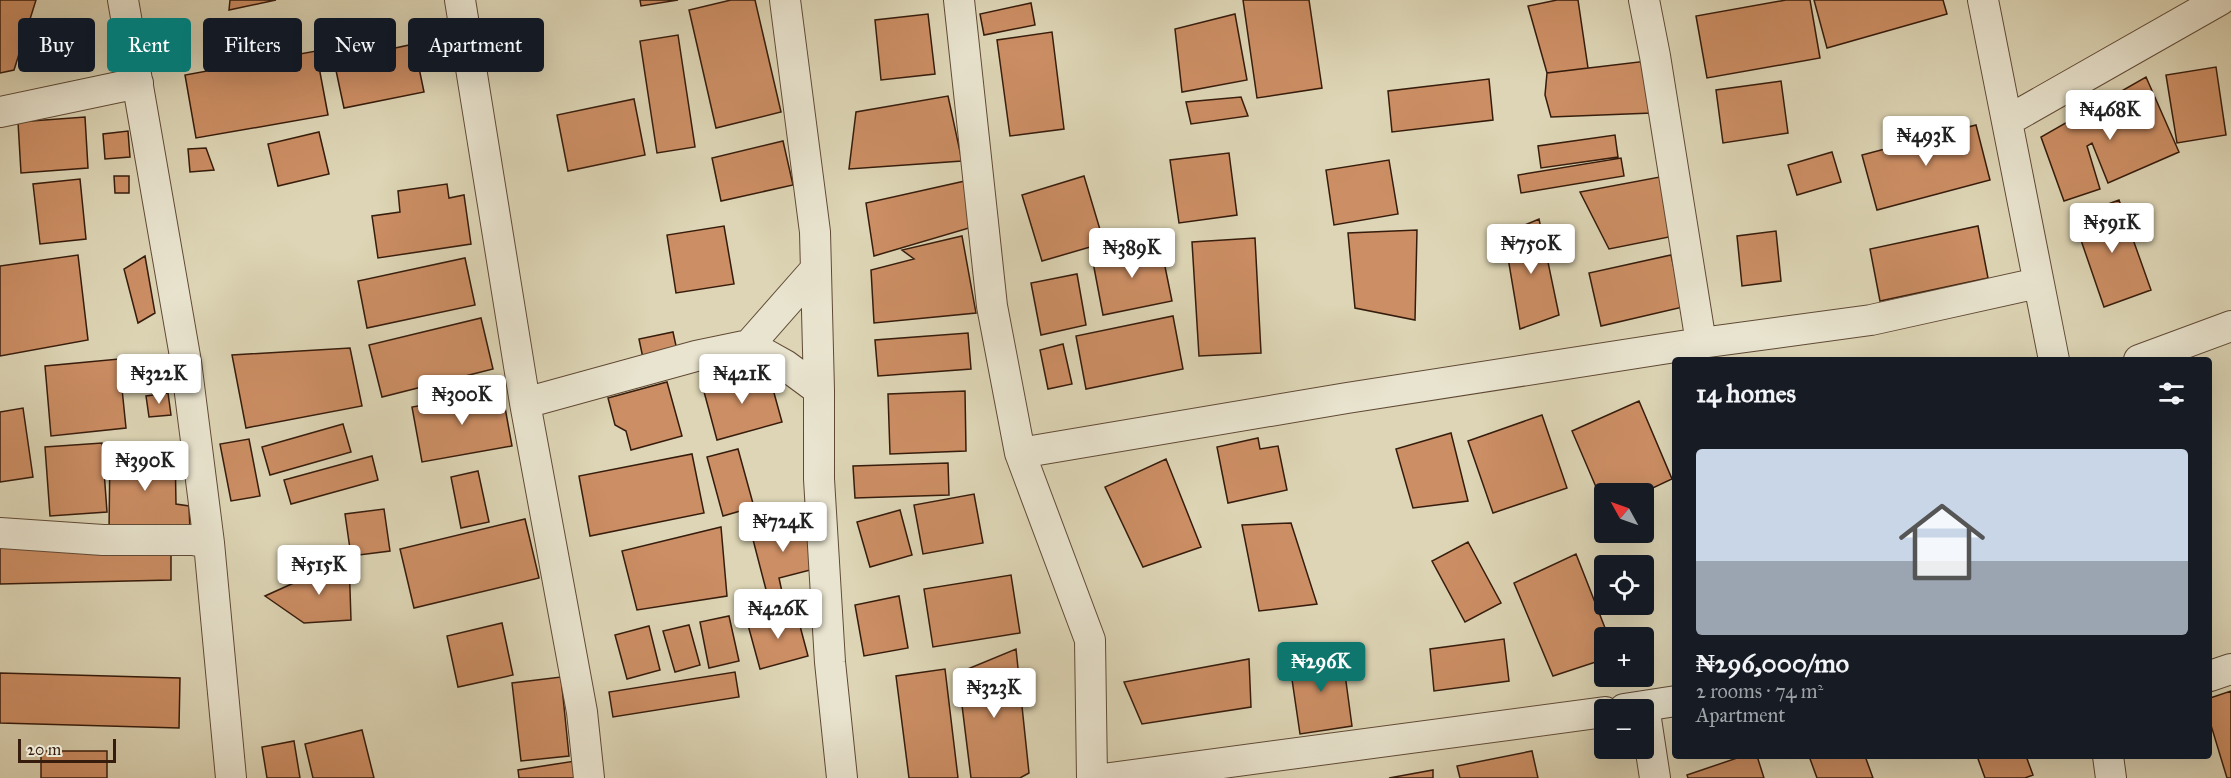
<!DOCTYPE html>
<html lang="en">
<head>
<meta charset="utf-8">
<style>
	body { margin:0; font-family:"IM FELL Great Primer",serif; background:#242831; color:#f1f3f6; height:100vh; display:flex; flex-direction:column; font-size:22px; white-space:nowrap }
	* { box-sizing:border-box; margin:0 }
	p { font-size:20px; color:#9ea1a6 }
	.icon { flex:none; width:33px; height:33px; fill:none; stroke:currentColor; stroke-width:2; stroke-linecap:round; stroke-linejoin:round }
	.map { position:relative; flex:1; overflow:hidden }
	.panel { position:absolute; left:1672px; top:357px; width:540px; height:402px; display:flex; flex-direction:column; background:#171b24; border-radius:6px; box-shadow:0 6px 24px #0002 }
	.panel>* { flex:none }
	.hud { position:absolute; left:18px; top:18px; width:570px; height:54px; display:flex; gap:12px }
	.needle { width:39px; rotate:310deg }
	.controls { position:absolute; left:1594px; top:483px; display:grid; gap:12px }
	.controls a { display:grid; place-items:center; width:60px; height:60px; border-radius:6px; background:#171b24; box-shadow:0 6px 24px #0002; font-size:30px }
	.scale { position:absolute; left:18px; bottom:15px; width:98px; box-sizing:border-box; padding-left:6px; border:3px solid #361c0c; border-top:0; font-size:16px; line-height:21px; white-space:nowrap; color:#361c0c; -webkit-text-stroke:4px #e9e4cf; paint-order:stroke }
	.price { position:absolute; translate:-50% -51px; padding:0 14px; border-radius:6px; background:#fff; color:#222; font-size:20px; line-height:39px; filter:drop-shadow(0 2px 3px #0008) }
	.price::after { content:''; position:absolute; left:50%; top:36px; width:18px; height:14px; margin-left:-9px; background:inherit; clip-path:polygon(0 0,100% 0,50% 100%) }
	.price.on { background:#0f766e; color:#fff }
	ul { padding:0; list-style:none }
	li { display:grid; align-content:center; gap:12px; height:318px; padding:0 24px }
	li+li { border-top:2px solid #363941 }
	li span { display:grid; place-items:center; height:186px; border-radius:6px; color:#555 }
	li>.icon { margin-inline-start:auto }
	span .icon { width:108px; height:108px; fill:#fffc; stroke-width:1 }
	li b { font-size:26px }
	h2 { display:flex; justify-content:space-between; align-items:center; height:72px; padding:0 24px; font-size:26px }
	.tag { padding:0 21px; border-radius:6px; background:#171b24; box-shadow:0 6px 24px #0002; font-size:21px; line-height:54px }
	.tag.on { background:#0f766e; color:#fff }
	.map>svg:first-child { display:block }
	.building { fill:#cc8e64; stroke:#361c0c; stroke-width:1.5 }
	.lines { fill:none; stroke-linecap:round; stroke-linejoin:round }
	.minor-casing { stroke:#604a36; stroke-width:32 }
	.minor { stroke:#e9e4cf; stroke-width:30 }
</style>
</head>
<body>
<div class="map">
<svg width="2231" height="778" viewBox="0 0 2231 778">
	<rect width="100%" height="100%" fill="#ddd5b5"/>
	<filter id="stains"><feTurbulence type="fractalNoise" baseFrequency=".00333" numOctaves="4"/><feColorMatrix values="0 0 0 0 .2 0 0 0 0 .09 0 0 0 0 .02 0 0 0 .5 -.17"/></filter>
	<radialGradient id="worn" r=".72"><stop offset=".6" stop-color="#630" stop-opacity="0"/><stop offset="1" stop-color="#630" stop-opacity=".3"/></radialGradient>
	<!-- building -->
	<path class="building" d="M0 0H36L14 70 0 73Z
		M230 0H276L229 10Z
		M640 0H678L641 6Z
		M731 0H755L781 112 716 128 689 10Z
		M1243 0H1309L1322 88 1257 98Z
		M1557 0H1578L1588 68 1547 73 1528 6Z
		M1786 0H1810L1820 58 1707 78 1696 16Z
		M1814 0H1943L1947 14 1827 48Z
		M1031 3 1035 25 984 35 980 14Z
		M928 14 935 74 881 80 875 20Z
		M1235 14 1247 80 1182 92 1175 29Z
		M1052 32 1064 129 1010 136 997 40Z
		M678 35 695 147 657 153 640 41Z
		M414 44 424 92 344 108 334 61Z
		M316 51 328 115 196 138 185 75Z
		M1647 61 1652 113 1551 117 1545 95 1547 73Z
		M2216 67 2226 135 2177 143 2166 75Z
		M2146 77 2179 152 2108 183 2092 143 2087 146 2100 189 2064 201 2041 137Z
		M1489 79 1493 120 1392 132 1388 91Z
		M1781 81 1788 133 1723 143 1716 90Z
		M948 96 962 161 849 169 856 112Z
		M1241 97 1248 116 1191 124 1186 102Z
		M634 99 645 155 568 171 557 115Z
		M85 117 88 168 21 173 18 122Z
		M1976 125 1990 180 1877 210 1862 155Z
		M128 131 130 157 105 159 103 134Z
		M319 132 329 174 278 186 268 144Z
		M1615 135 1618 157 1541 168 1538 146Z
		M783 141 793 185 721 201 712 158Z
		M206 148 214 170 190 172 188 149Z
		M1832 152 1841 182 1797 195 1788 165Z
		M1229 153 1237 215 1179 223 1170 160Z
		M1621 158 1624 176 1521 193 1518 175Z
		M1389 160 1398 214 1334 225 1326 170Z
		M114 176H129V193H115Z
		M1084 176 1104 243 1042 261 1022 195Z
		M1665 176 1684 234 1609 249 1580 192Z
		M80 179 86 239 40 244 33 184Z
		M965 181 969 228 874 256 866 203Z
		M447 184 449 198 464 195 471 244 378 258 372 216 400 212 398 191Z
		M2119 200 2151 290 2104 307 2073 217Z
		M1539 219 1559 315 1520 329 1504 234Z
		M724 226 734 284 676 293 667 235Z
		M1978 226 1988 278 1880 301 1870 249Z
		M1417 230 1415 320 1355 308 1348 233Z
		M1776 231 1781 281 1742 286 1737 236Z
		M962 236 976 313 874 323 871 270 914 259 902 250Z
		M1255 238 1261 353 1199 356 1192 242Z
		M1160 242 1172 301 1103 315 1092 257Z
		M78 255 88 340 0 356V266Z
		M1671 255 1683 307 1601 326 1589 273Z
		M145 256 155 313 138 323 124 269Z
		M465 258 475 305 367 328 358 281Z
		M1077 274 1086 325 1041 335 1031 283Z
		M1173 316 1183 369 1086 389 1076 336Z
		M481 318 493 369 382 397 369 345Z
		M673 332 678 355 644 363 639 339Z
		M968 333 971 369 878 376 875 340Z
		M1063 344 1072 384 1048 389 1040 350Z
		M350 348 362 406 246 428 232 355Z
		M119 359 126 428 51 436 45 366Z
		M768 371 782 422 717 440 703 388Z
		M667 382 682 436 631 450 626 431 615 425 608 398Z
		M502 391 512 446 422 462 412 407Z
		M965 391 966 451 890 454 888 394Z
		M168 393 171 415 149 417 146 396Z
		M1639 401 1672 479 1640 494H1605V508L1572 431Z
		M23 408 33 477 0 482V412Z
		M1542 415 1567 488 1493 513 1468 441Z
		M343 424 351 452 270 475 262 447Z
		M1451 433 1468 501 1413 508 1396 449Z
		M1258 438 1260 449 1278 446 1287 490 1228 503 1217 447Z
		M249 439 260 496 231 501 220 444Z
		M102 443 107 512 50 516 45 447Z
		M175 447 176 504 189 506 190 531 109 532 110 449Z
		M738 449 754 507 723 516 707 457Z
		M692 454 704 513 590 536 579 476Z
		M372 456 378 480 291 504 284 480Z
		M1166 459 1201 547 1143 567 1105 487Z
		M948 463 949 495 855 498 853 466Z
		M478 471 489 522 461 528 451 477Z
		M974 494 983 543 923 554 914 505Z
		M384 509 390 551 351 556 345 514Z
		M900 510 912 555 870 567 857 522Z
		M803 514 818 568 779 578 784 601 770 605 750 528Z
		M525 519 539 578 414 608 400 549Z
		M1291 523 1317 604 1259 611 1242 525Z
		M721 527 727 596 637 610 622 551Z
		M1468 542 1501 603 1465 622 1432 561Z
		M171 544V580L0 584V548Z
		M1576 554 1609 638H1605V659L1553 676 1514 583Z
		M349 558 351 620 304 623 265 596Z
		M1011 575 1020 633 933 647 924 589Z
		M899 596 908 648 864 656 855 605Z
		M796 611 808 656 760 669 748 625Z
		M729 616 739 661 709 668 700 622Z
		M502 623 513 675 458 687 447 636Z
		M689 625 700 665 675 672 663 631Z
		M649 626 660 670 627 679 615 635Z
		M1504 639 1509 681 1434 691 1430 649Z
		M1016 649 1029 773 1020 778H971L958 673Z
		M1342 652 1352 726 1300 734 1289 659Z
		M1249 659 1251 707 1142 724 1124 682Z
		M945 669 958 778H909L896 676Z
		M735 672 739 697 613 717 609 692Z
		M0 673 180 678 179 728 0 723Z
		M561 677 569 756 521 761 512 683Z
		M2231 691V778H2227L2210 722V698Z
		M362 730 374 778H313L305 744Z
		M294 741 300 778H267L262 747Z
		M41 751H107V778H41Z
		M1532 751 1538 778H1460L1457 766Z
		M1743 756H1757L1764 778H1688L1687 775Z
		M1809 756H1865L1873 778H1817Z
		M1977 756H2026L2033 775 2025 778H1985Z
		M575 761 578 778H519L518 770Z
		M1433 770V778H1389Z"/>
	<g class="lines">
		<!-- minor casing -->
		<g class="minor-casing">
			<path id="minor" d="M123 0 186 362 209 543 231 778
				M460 0 525 403 582 712 589 778
				M785 0 815 232 819 390V479L830 662 842 778
				M959 0 992 306 1020 453 1090 640 1092 778
				M1644 0 1655 56 1701 343
				M1983 0 2054 360
				M0 112 138 83
				M2007 121 2220 0
				M749 345 785 365 819 390
				M2139 360 2231 326
				M525 403 696 356 749 345 815 270
				M1020 453 1347 398 1701 343 1871 320 2038 283
				M0 533 103 540H193L209 543
				M2210 676 2231 669
				M1644 706 1655 778
				M1624 709 1676 701
				M2108 756 2111 778
				M1110 778 1605 712"/>
		</g>
		<!-- minor -->
		<use href="#minor" class="minor"/>
	</g>
	<rect width="100%" height="100%" filter="url(#stains)"/>
	<rect width="100%" height="100%" fill="url(#worn)"/>
</svg>
<div class="controls">
<a><svg class="needle" viewBox="-14 -14 28 28"><path d="M0-13l5 13h-10z" fill="#e53935"/><path d="M0 13l5-13h-10z" fill="#9ea1a6"/></svg></a>
<a><svg class="icon" aria-label="locate" viewBox="0 0 24 24"><circle cx="12" cy="12" r="6"/><path d="M12 2v4M12 18v4M2 12h4M18 12h4"/></svg></a>
<a>+</a>
<a>−</a>
</div>
<div class="scale">20 m</div>
<b class="price" style="left:2110px;top:141px">₦468K</b>
<b class="price" style="left:1926px;top:167px">₦493K</b>
<b class="price" style="left:2112px;top:254px">₦591K</b>
<b class="price" style="left:1531px;top:275px">₦750K</b>
<b class="price" style="left:1132px;top:279px">₦389K</b>
<b class="price" style="left:159px;top:405px">₦322K</b>
<b class="price" style="left:742px;top:405px">₦421K</b>
<b class="price" style="left:462px;top:426px">₦300K</b>
<b class="price" style="left:145px;top:492px">₦390K</b>
<b class="price" style="left:783px;top:553px">₦724K</b>
<b class="price" style="left:319px;top:596px">₦515K</b>
<b class="price" style="left:778px;top:640px">₦426K</b>
<b class="price on" style="left:1321px;top:693px">₦296K</b>
<b class="price" style="left:994px;top:719px">₦323K</b>
<div class="hud">
<a class="tag">Buy</a>
<a class="tag on">Rent</a>
<a class="tag">Filters</a>
<a class="tag">New</a>
<a class="tag">Apartment</a>
</div>
<section class="panel">
<h2>14 homes<svg class="icon" aria-label="filters" viewBox="0 0 24 24"><path d="M4 7h16M4 17h16"/><circle cx="9" cy="7" r="2"/><circle cx="15" cy="17" r="2"/></svg></h2>
<ul>
<li><span style="background:linear-gradient(#c9d6e8 60%,#9aa5b1 0)"><svg class="icon" aria-label="home" viewBox="0 0 24 24"><path d="M3 11l9-7 9 7M6 9v11h12V9"/></svg></span><div><b>₦296,000/mo</b><p>2 rooms · 74 m²</p><p>Apartment</p></div></li>
</ul>
</section>
</div>
</body>
</html>
